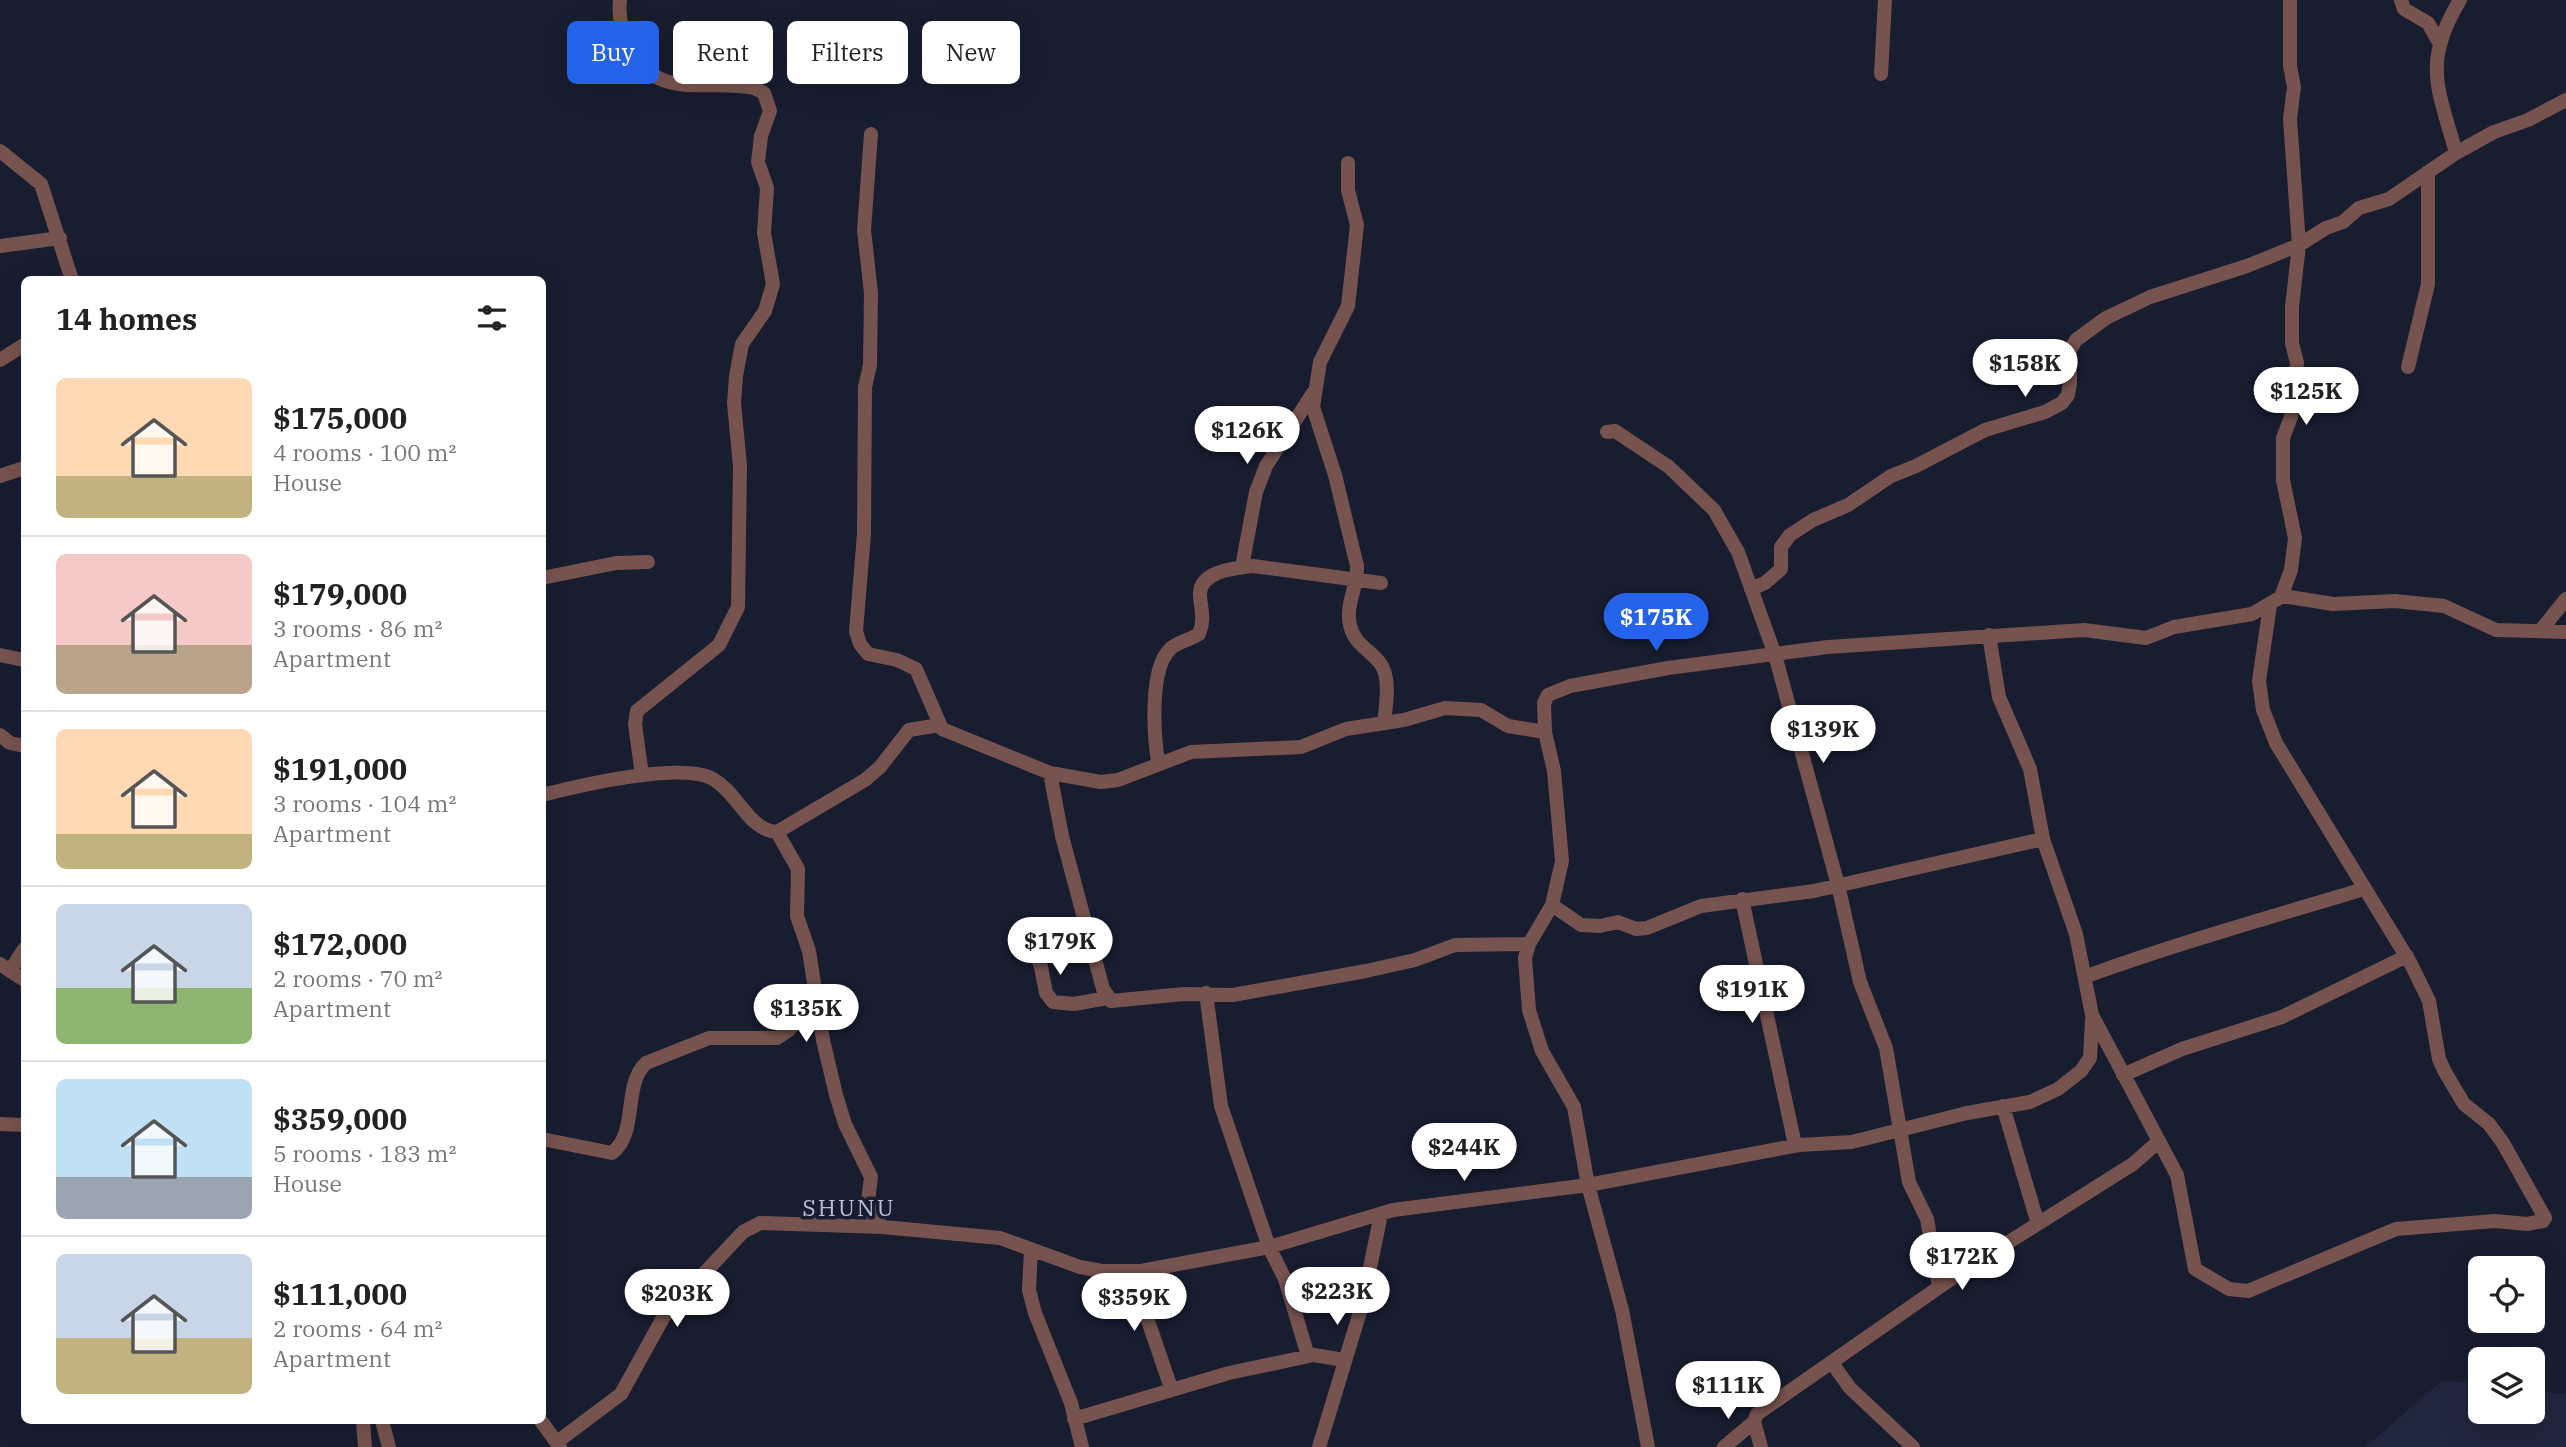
<!DOCTYPE html>
<html lang="en">
<head>
<meta charset="utf-8">
<style>
	body { margin:0; font-family:"IBM Plex Serif",serif; background:#f2f2f2; color:#222; height:100vh; display:flex; flex-direction:column; font-size:26px; white-space:nowrap }
	* { box-sizing:border-box; margin:0 }
	p { font-size:23px; color:#767676 }
	.icon { flex:none; width:38px; height:38px; fill:none; stroke:currentColor; stroke-width:2; stroke-linecap:round; stroke-linejoin:round }
	.map { position:relative; flex:1; overflow:hidden }
	.sheet { position:absolute; left:21px; top:276px; width:525px; height:1148px; display:flex; flex-direction:column; background:#fff; border-radius:10px; box-shadow:0 7px 28px #0002 }
	.sheet>* { flex:none }
	.banner { position:absolute; left:567px; top:21px; width:665px; height:63px; display:flex; gap:14px }
	.buttons { position:absolute; left:2468px; top:1256px; display:grid; gap:14px }
	.buttons a { display:grid; place-items:center; width:77px; height:77px; border-radius:10px; background:#fff; box-shadow:0 7px 28px #0002; font-size:35px }
	.price { position:absolute; translate:-50% -60px; padding:0 16px; border-radius:24px; background:#fff; color:#222; font-size:23px; line-height:46px; filter:drop-shadow(0 2px 4px #0008) }
	.price::after { content:''; position:absolute; left:50%; top:42px; width:21px; height:16px; margin-left:-10px; background:inherit; clip-path:polygon(0 0,100% 0,50% 100%) }
	.price.on { background:#2563eb; color:#fff }
	ul { padding:0; list-style:none }
	li { display:flex; align-items:center; gap:21px; height:175px; padding:0 35px }
	li+li { border-top:2px solid #e0e0e0 }
	li span { display:grid; place-items:center; flex:none; width:196px; height:140px; border-radius:10px; color:#555 }
	li>.icon { margin-inline-start:auto }
	span .icon { width:84px; height:84px; fill:#fffc; stroke-width:1 }
	li b { font-size:30px }
	h2 { display:flex; justify-content:space-between; align-items:center; height:84px; padding:0 35px; font-size:30px }
	.chip { padding:0 24px; border-radius:10px; background:#fff; box-shadow:0 7px 28px #0002; font-size:24px; line-height:63px }
	.chip.on { background:#2563eb; color:#fff }
	.map>svg:first-child { display:block }
	.built { fill:#20263e }
	.lines { fill:none; stroke-linecap:round; stroke-linejoin:round }
	.minor { stroke:#77534f; stroke-width:14 }
	.labels { text-anchor:middle; stroke-width:7; stroke-linejoin:round; paint-order:stroke }
	.quarter-label { font-size:23px; letter-spacing:2px; fill:#b7bfd9; stroke:#181d30 }
</style>
</head>
<body>
<div class="map">
<svg width="2566" height="1447" viewBox="0 0 2566 1447">
	<rect width="100%" height="100%" fill="#181d30"/>
	<!-- built -->
	<path class="built" d="M2443 1380 2480 1384V1412H2532V1390L2566 1394V1447H2365Z"/>
	<g class="lines">
		<!-- minor -->
		<path class="minor" d="M620 0C618 16 622 32 630 47 658 103 704 78 754 88L764 93 770 111 761 136 758 162 767 188 764 233 773 284 765 311 742 344 736 376 734 403 740 466 738 607 719 645 637 711 635 724 642 775
			M2401 0 2404 9 2428 23 2440 44
			M1881 74 1885 0
			M871 134 864 230 871 293 870 365 865 387 864 534 856 631 860 644 868 654 897 660 916 669 942 729 1050 773 1101 782 1118 780 1191 752 1301 747 1346 729 1404 720 1445 708 1481 710 1508 726 1545 732
			M0 151 41 184 72 280
			M2456 153C2438 88 2422 63 2460 0
			M1348 163V190L1357 225 1348 306 1320 362 1313 407 1335 475 1357 566C1358 586 1345 605 1350 625 1354 644 1369 649 1380 663 1391 677 1386 705 1384 722
			M0 246 60 238
			M0 360 24 345
			M2408 367 2428 284V172
			M1607 432 1615 431 1669 467 1714 510 1738 552 1775 655 1838 885 1860 982 1886 1048 1909 1182 1927 1219 1939 1287
			M0 476 24 468
			M1242 567 1256 492 1266 466 1313 393
			M542 578 616 563 648 562
			M1751 589 1765 583 1781 569V547L1790 535 1813 520 1848 505 1891 476 1916 466 1985 430 2045 412 2062 403 2068 395 2070 383V350L2076 340 2106 318 2150 297 2247 266 2299 245 2326 228 2343 222 2359 208 2389 199 2456 153 2494 132 2528 120 2566 100
			M2281 597 2291 570 2295 538 2283 480V438L2291 417 2297 363 2292 343V307L2299 245 2290 119 2294 87 2290 66V0
			M2541 630 2566 599
			M1989 635 1999 697 2030 769 2043 839 2076 934 2092 1015 2177 1175 2195 1269 2229 1289 2248 1291 2396 1229 2495 1221 2527 1224 2543 1221 2545 1218 2503 1143 2489 1124 2464 1104 2445 1072 2439 1059 2429 1001 2411 964 2276 743 2263 710 2259 681 2270 605
			M0 655 24 660
			M0 735 10 743 24 746
			M1158 762C1154 735 1149 670 1170 649 1177 642 1190 640 1199 634 1205 620 1201 610 1200 596 1198 571 1235 568 1253 566L1381 583
			M1050 773 1062 836 1103 989 1111 1001 1184 994 1233 995 1366 971 1415 960 1455 945 1529 944
			M542 795C577 786 682 761 713 779 738 793 748 830 777 832L865 780 880 767 909 730 940 725
			M777 832 798 869 797 916 809 951 823 1040 836 1095 845 1124 871 1177 868 1201 871 1213 883 1227
			M1742 899 1795 1145
			M1552 905 1581 925 1600 926 1618 922 1636 929 1647 928 1701 906 1814 891 2043 839
			M1029 935 1041 967 1046 993 1053 1002 1074 1004 1107 998
			M0 964 24 980
			M10 971 24 949
			M2087 976C2178 943 2271 917 2364 889
			M1206 993 1221 1106 1269 1247 1285 1279 1308 1356
			M2123 1075 2182 1049 2282 1017 2407 956
			M2003 1106 2038 1224
			M0 1124 24 1125
			M542 1139 612 1153C639 1132 622 1086 646 1063L709 1038H777L789 1030 818 995
			M1031 1249 1029 1290 1035 1313 1071 1403 1082 1447
			M1141 1271 1144 1309 1171 1388
			M1832 1363 1850 1388 1913 1447
			M1074 1419 1229 1373 1314 1355 1344 1360
			M363 1421 365 1447
			M382 1421 389 1447
			M541 1421 560 1447
			M557 1442 621 1394 664 1316 743 1232 760 1223 883 1227 1000 1238 1080 1267 1102 1271H1141L1269 1247 1393 1210 1588 1185 1799 1145 1852 1142 1967 1113 2030 1102 2058 1089 2081 1071 2090 1058 2092 1020
			M1319 1447 1363 1302 1381 1214
			M1648 1447 1622 1310 1588 1185 1574 1107 1542 1051 1529 1010 1525 958 1529 944 1552 905 1562 861 1554 771 1545 732 1544 703 1548 695 1570 686 1668 668 1828 647 2084 630 2146 638 2174 627 2252 614 2281 597H2289L2333 604 2395 601 2444 606 2496 630 2566 632
			M1724 1447 1754 1422
			M1761 1447 1754 1422 1757 1414 1961 1272 2133 1164 2159 1141"/>
	</g>
	<g class="labels">
		<!-- quarter labels -->
		<g class="quarter-label">
			<text x="849" y="1216">SHUNU</text>
		</g>
	</g>
</svg>
<div class="buttons">
<a><svg class="icon" aria-label="locate" viewBox="0 0 24 24"><circle cx="12" cy="12" r="6"/><path d="M12 2v4M12 18v4M2 12h4M18 12h4"/></svg></a>
<a><svg class="icon" aria-label="layers" viewBox="0 0 24 24"><path d="M12 4l9 5-9 5-9-5zM3 14l9 5 9-5"/></svg></a>
</div>
<b class="price" style="left:2025px;top:399px">$158K</b>
<b class="price" style="left:2306px;top:427px">$125K</b>
<b class="price" style="left:1247px;top:466px">$126K</b>
<b class="price on" style="left:1656px;top:653px">$175K</b>
<b class="price" style="left:1823px;top:765px">$139K</b>
<b class="price" style="left:1060px;top:977px">$179K</b>
<b class="price" style="left:1752px;top:1025px">$191K</b>
<b class="price" style="left:806px;top:1044px">$135K</b>
<b class="price" style="left:1464px;top:1183px">$244K</b>
<b class="price" style="left:1962px;top:1292px">$172K</b>
<b class="price" style="left:1337px;top:1327px">$223K</b>
<b class="price" style="left:677px;top:1329px">$203K</b>
<b class="price" style="left:1134px;top:1333px">$359K</b>
<b class="price" style="left:1728px;top:1421px">$111K</b>
<div class="banner">
<a class="chip on">Buy</a>
<a class="chip">Rent</a>
<a class="chip">Filters</a>
<a class="chip">New</a>
</div>
<section class="sheet">
<h2>14 homes<svg class="icon" aria-label="filters" viewBox="0 0 24 24"><path d="M4 7h16M4 17h16"/><circle cx="9" cy="7" r="2"/><circle cx="15" cy="17" r="2"/></svg></h2>
<ul>
<li><span style="background:linear-gradient(#ffd9b3 70%,#c2b280 0)"><svg class="icon" aria-label="home" viewBox="0 0 24 24"><path d="M3 11l9-7 9 7M6 9v11h12V9"/></svg></span><div><b>$175,000</b><p>4 rooms · 100 m²</p><p>House</p></div></li>
<li><span style="background:linear-gradient(#f6c9c9 65%,#b9a48a 0)"><svg class="icon" aria-label="home" viewBox="0 0 24 24"><path d="M3 11l9-7 9 7M6 9v11h12V9"/></svg></span><div><b>$179,000</b><p>3 rooms · 86 m²</p><p>Apartment</p></div></li>
<li><span style="background:linear-gradient(#ffd9b3 75%,#c2b280 0)"><svg class="icon" aria-label="home" viewBox="0 0 24 24"><path d="M3 11l9-7 9 7M6 9v11h12V9"/></svg></span><div><b>$191,000</b><p>3 rooms · 104 m²</p><p>Apartment</p></div></li>
<li><span style="background:linear-gradient(#c9d6e8 60%,#8fb573 0)"><svg class="icon" aria-label="home" viewBox="0 0 24 24"><path d="M3 11l9-7 9 7M6 9v11h12V9"/></svg></span><div><b>$172,000</b><p>2 rooms · 70 m²</p><p>Apartment</p></div></li>
<li><span style="background:linear-gradient(#bfe0f5 70%,#9aa5b1 0)"><svg class="icon" aria-label="home" viewBox="0 0 24 24"><path d="M3 11l9-7 9 7M6 9v11h12V9"/></svg></span><div><b>$359,000</b><p>5 rooms · 183 m²</p><p>House</p></div></li>
<li><span style="background:linear-gradient(#c9d6e8 60%,#c2b280 0)"><svg class="icon" aria-label="home" viewBox="0 0 24 24"><path d="M3 11l9-7 9 7M6 9v11h12V9"/></svg></span><div><b>$111,000</b><p>2 rooms · 64 m²</p><p>Apartment</p></div></li>
</ul>
</section>
</div>
</body>
</html>
